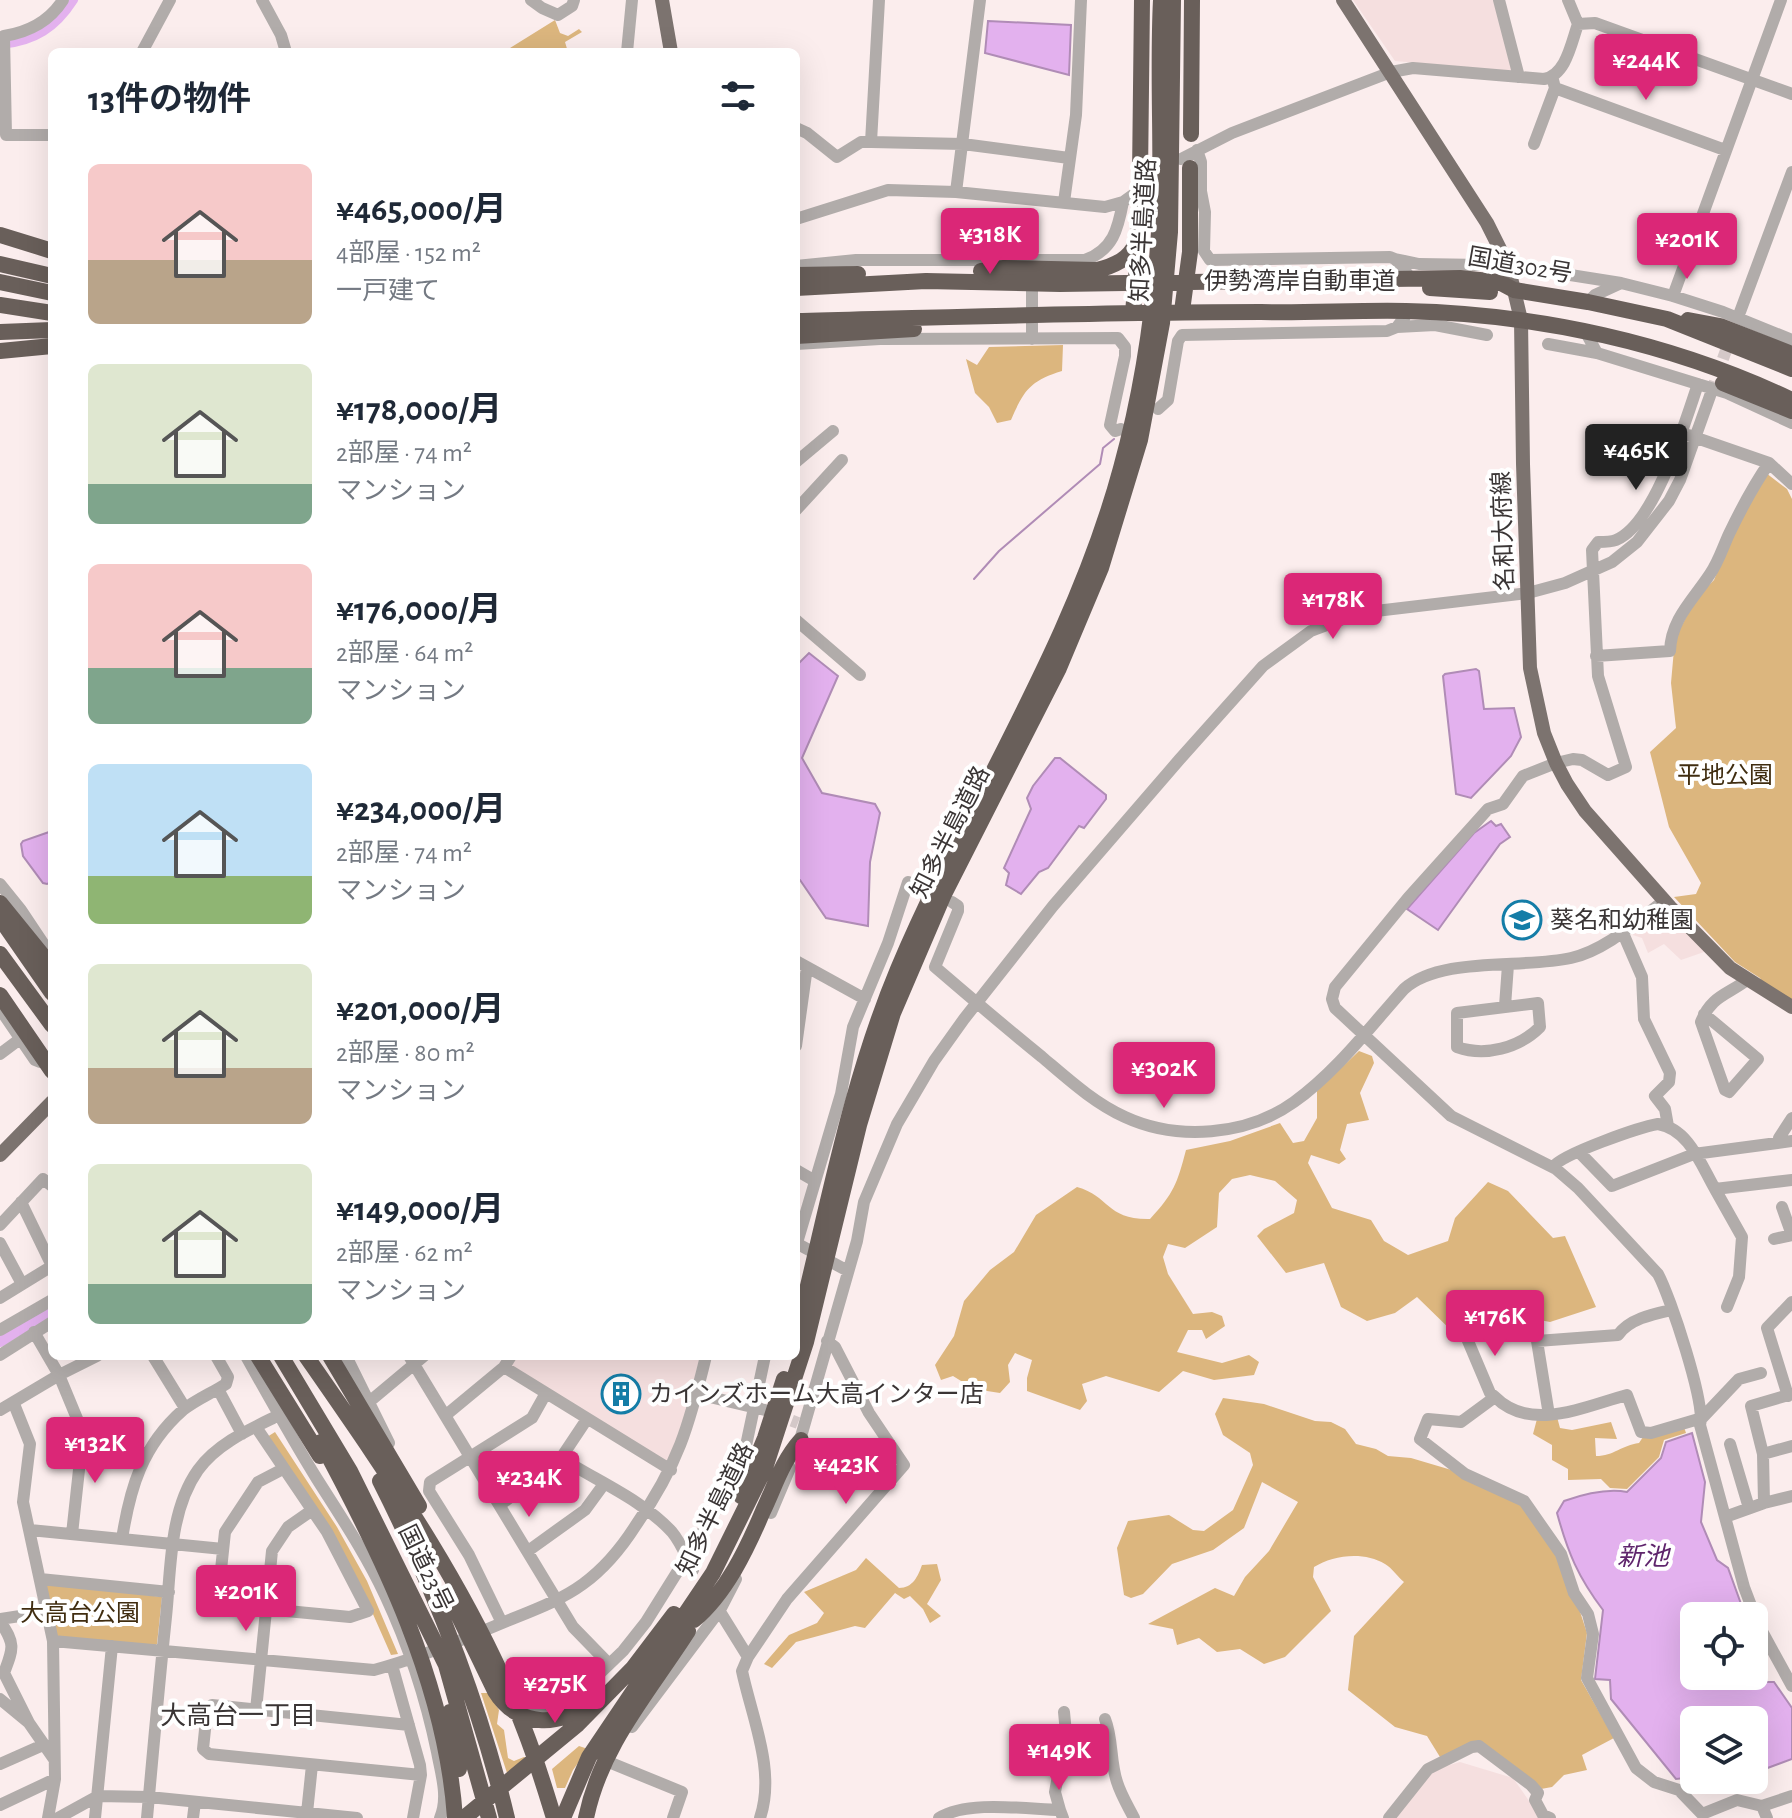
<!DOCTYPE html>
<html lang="ja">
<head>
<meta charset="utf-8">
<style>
	body { margin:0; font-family:"Alegreya Sans","Noto Sans JP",sans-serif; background:#f6f6f7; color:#1f2937; height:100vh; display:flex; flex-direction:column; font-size:30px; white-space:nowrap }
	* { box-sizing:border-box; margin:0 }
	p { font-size:26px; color:#747a83 }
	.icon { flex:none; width:44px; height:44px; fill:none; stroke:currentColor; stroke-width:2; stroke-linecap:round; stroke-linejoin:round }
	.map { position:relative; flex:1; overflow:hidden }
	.drawer { position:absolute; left:48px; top:48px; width:752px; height:1312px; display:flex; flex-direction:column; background:#fff; border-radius:12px; box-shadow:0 8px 32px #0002 }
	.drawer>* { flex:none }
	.controls { position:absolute; left:1680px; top:1602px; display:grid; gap:16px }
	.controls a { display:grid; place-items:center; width:88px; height:88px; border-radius:12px; background:#fff; box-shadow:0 8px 32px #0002; font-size:40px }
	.price { position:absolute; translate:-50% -68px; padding:0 18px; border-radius:8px; background:#db2777; color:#fff; font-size:26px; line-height:52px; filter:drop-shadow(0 2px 4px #0008) }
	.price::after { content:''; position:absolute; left:50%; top:48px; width:24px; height:18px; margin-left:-12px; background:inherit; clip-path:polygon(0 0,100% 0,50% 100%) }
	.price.active { background:#222; color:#fff }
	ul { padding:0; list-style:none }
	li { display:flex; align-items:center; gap:24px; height:200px; padding:0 40px }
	li span { display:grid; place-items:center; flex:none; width:224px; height:160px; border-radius:12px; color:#555 }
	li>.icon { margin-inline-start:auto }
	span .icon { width:96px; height:96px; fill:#fffc; stroke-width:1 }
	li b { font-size:34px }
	h2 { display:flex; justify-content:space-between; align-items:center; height:96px; padding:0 40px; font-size:34px }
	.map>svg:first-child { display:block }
	.built { fill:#f5dfdf }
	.green { fill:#dcb67e }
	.water { fill:#e3b1ee; stroke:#b08cb6; stroke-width:2 }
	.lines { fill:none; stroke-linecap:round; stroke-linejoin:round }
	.stream { stroke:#b08cb6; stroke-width:2 }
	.canal { stroke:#e3b1ee; stroke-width:8 }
	.river { stroke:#e3b1ee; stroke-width:14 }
	.minor-tunnel { stroke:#d4c8c8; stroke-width:12; stroke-dasharray:12 6; stroke-linecap:butt }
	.minor { stroke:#b1acaa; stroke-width:12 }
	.major { stroke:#7c736f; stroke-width:14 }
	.highway { stroke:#695f5a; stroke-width:16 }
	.labels { text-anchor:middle; stroke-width:8; stroke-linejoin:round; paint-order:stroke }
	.street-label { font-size:24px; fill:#3a3535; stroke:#fff }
	.park-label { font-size:24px; fill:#402d10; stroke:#fff }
	.poi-label { font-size:24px; fill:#3a3535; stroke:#fff; text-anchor:start }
	.water-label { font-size:26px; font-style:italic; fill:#5f256c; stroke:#fff }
	.neighbourhood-label { font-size:26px; fill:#3a3535; stroke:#fff }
</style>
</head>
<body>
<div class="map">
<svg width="1792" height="1818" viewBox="0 0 1792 1818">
	<rect width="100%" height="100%" fill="#fbeded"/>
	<!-- built -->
	<path class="built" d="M1353 0H1495L1514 68 1511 71 1395 61Z
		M1659 910 1670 913 1704 949V952L1681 960 1664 944 1648 953 1642 938 1630 934Z
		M514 1356H700L674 1459 666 1462 511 1366Z
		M1460 1762 1513 1778 1541 1818H1394L1422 1781 1439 1768Z"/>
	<!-- green -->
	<path class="green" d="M555 20 560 33 568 36 579 29 582 32 565 42 568 52H510V48Z
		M1063 345 1062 371C1030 381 1024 390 1011 420L997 423 989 407 975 393 966 359 977 365 989 347Z
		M1766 473 1787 489 1792 499V1002L1765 987 1760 978 1735 962 1674 897 1696 894 1701 883 1669 827 1650 752 1676 728 1671 683 1675 638 1697 597 1714 580 1733 532Z
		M1359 1051 1372 1056 1374 1063 1360 1093 1369 1120 1347 1124 1340 1150 1346 1159 1339 1164 1311 1155 1308 1163 1332 1208 1371 1220 1384 1241 1408 1255 1448 1241 1455 1218 1488 1182 1508 1191 1553 1238 1565 1236 1596 1307 1550 1322 1504 1313 1457 1336 1417 1297 1395 1313 1367 1321 1341 1307 1324 1263 1286 1273 1257 1236 1264 1229 1294 1213 1297 1200 1275 1181 1250 1175 1232 1179 1219 1193 1217 1227 1185 1248 1168 1244 1163 1257 1168 1274 1193 1314 1212 1312 1222 1316 1225 1326 1206 1339 1202 1330H1188L1177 1352 1222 1363 1249 1355 1259 1362 1254 1375 1214 1380 1183 1371 1159 1392 1106 1376 1082 1384 1087 1401 1080 1410 1027 1391V1378L1032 1360 1015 1353 1008 1365 1010 1382 1000 1393 974 1389 953 1376 941 1380 935 1365 954 1336 964 1301 990 1270 1014 1252 1036 1215 1077 1187C1110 1196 1106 1220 1150 1219 1174 1193 1177 1184 1186 1150L1230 1141 1280 1123 1293 1143 1304 1141 1317 1118V1091Z
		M1223 1398 1264 1404 1315 1421 1331 1422 1345 1429 1356 1444 1376 1449 1388 1456 1411 1458 1465 1474 1524 1501 1561 1554 1587 1633 1581 1680 1614 1738 1582 1755 1587 1770 1564 1775 1552 1787 1541 1789 1483 1745 1440 1757 1427 1736 1395 1727 1348 1690 1354 1636 1404 1582C1398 1577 1392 1568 1385 1564 1364 1551 1333 1555 1314 1567L1313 1577 1331 1611 1285 1657 1264 1664 1240 1649 1217 1652 1199 1638 1177 1645 1173 1629 1148 1624 1215 1588 1234 1596 1245 1577 1269 1551 1298 1502 1262 1482 1244 1528 1213 1550 1172 1564 1143 1594 1131 1598 1124 1595 1117 1548 1128 1521 1169 1515 1193 1530 1204 1531 1233 1510 1253 1465 1250 1453 1223 1435 1215 1414Z
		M1557 1417 1560 1428 1572 1430 1611 1422 1617 1439 1595 1438 1596 1456C1614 1456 1622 1445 1639 1443L1643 1437 1684 1427 1686 1433 1664 1440 1659 1457 1627 1489 1610 1488 1601 1479 1568 1480V1469L1552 1460V1445L1533 1434 1537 1419Z
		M275 1432 337 1527 367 1581 398 1654 391 1655 361 1587 267 1437Z
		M866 1558 899 1588C913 1588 918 1576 922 1565L937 1564 941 1580 927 1604 941 1616 930 1623 923 1609 910 1596 904 1599 895 1593 865 1628 855 1626 796 1642 772 1668 764 1664 789 1635 817 1623 824 1613 804 1592 856 1570Z
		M49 1583 162 1597 157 1644 154 1646 57 1637 45 1588Z
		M481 1693H488L499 1710 497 1724 504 1730 508 1758 514 1761 524 1757 526 1758 507 1773Z
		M579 1746 588 1749 573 1770 565 1788H557L552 1769Z"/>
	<!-- water -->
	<path class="water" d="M988 21 1071 25 1069 75 985 53Z
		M809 653 838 676 802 758 822 793 875 804 880 813 870 862 868 926 826 918 800 880H796V666Z
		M1476 669 1479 671 1484 709 1514 708 1521 737 1511 756 1471 798 1456 794 1443 676 1445 674Z
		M1055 758H1060L1106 795V799L1084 828 1079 826 1048 868 1039 872 1021 894 1006 885 1009 873 1004 868 1031 809 1027 798 1033 786Z
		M1491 821 1496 826 1501 824 1510 837 1500 844 1438 930 1407 909 1474 833Z
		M52 831V881L47 884 43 883 23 856 21 844 23 841Z
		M1692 1433 1705 1482 1701 1522 1717 1560 1728 1568 1745 1615 1694 1616V1676H1750L1754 1682H1774L1792 1708V1759L1754 1773V1720H1694V1777L1676 1779 1611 1699 1610 1680 1595 1679 1603 1610C1578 1577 1568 1553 1557 1513L1564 1501C1584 1494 1606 1488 1627 1492L1661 1458 1666 1442Z"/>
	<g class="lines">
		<!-- stream -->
		<path class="stream" d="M974 579 999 551 1100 464 1103 448 1114 439"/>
		<!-- canal -->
		<path class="canal" d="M1 45C35 42 56 28 74 0"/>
		<!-- river -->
		<path class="river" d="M0 1340 52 1308"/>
		<!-- minor-tunnel -->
		<path class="minor-tunnel" d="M1711 393 1731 336
			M775 1414 798 1423"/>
		<!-- minor -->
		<path class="minor" d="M262 0 281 35 286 52
			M531 0 542 8 558 15 572 6 574 0
			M1499 0 1519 77
			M1578 24 1595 23 1792 94
			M142 52 170 0
			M627 52 632 0
			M1555 88 1725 150
			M796 128 807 133 837 157 861 142H871L963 144 1069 158
			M52 135H6L4 36C29 32 49 22 63 0
			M871 142 879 0
			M1534 144 1555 88 1553 80
			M1197 150 1201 162V191L1205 212 1204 251 1210 260 1390 257 1395 259 1410 277
			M1181 159 1232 133 1391 72 1413 68 1544 79C1566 75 1571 44 1578 24L1568 0
			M956 192 980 0
			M1064 202 1076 115 1081 0
			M796 219 888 190 956 192 1105 207 1123 202 1152 181
			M1395 259 1419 264 1483 265
			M796 266 856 260H1085C1113 250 1118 229 1123 202
			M1545 271 1621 283
			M1032 277V339
			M1673 296 1781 0
			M1588 302 1595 295 1621 283 1673 296 1723 312 1792 340
			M1740 312 1792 172
			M1397 327 1435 325 1487 335
			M1585 331 1597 353 1727 393 1792 423
			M796 344 880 339 1118 338 1125 347V356L1110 425 1115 431 1121 429
			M1548 344 1597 353
			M1698 384C1685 422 1655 524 1616 540 1611 542 1604 542 1598 542L1592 550 1598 676 1626 767 1608 775 1582 760 1573 759 1556 763 1523 776 1503 804 1488 809 1408 898 1335 987 1332 999 1335 1008 1451 1116 1556 1169 1578 1188 1658 1274C1670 1296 1706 1404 1700 1425L1744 1587 1758 1624 1792 1686
			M1158 409 1168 400 1178 341 1182 335 1387 331 1397 327 1409 311
			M1688 435 1769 463 1792 484
			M796 462 833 431
			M796 510 842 460
			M796 620 860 675
			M1596 656 1670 651C1671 619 1693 600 1710 574 1718 563 1723 547 1729 534 1741 509 1753 486 1769 463
			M0 884 21 910 45 946
			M952 902 958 906V911L935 967C970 997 1006 1028 1042 1057 1068 1079 1094 1103 1125 1117 1177 1141 1247 1136 1294 1102 1336 1072 1369 1028 1404 989 1441 956 1522 969 1571 958 1606 950 1637 921 1665 900
			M1622 931 1642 977 1644 1019 1670 1073 1669 1082 1655 1096 1665 1109 1668 1126
			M796 961 865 999
			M1538 1003 1540 1027C1519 1048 1485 1057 1457 1047V1013Z
			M1505 1006 1508 965
			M0 1009 35 1060 40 1062
			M1704 1014 1758 1059 1729 1092 1725 1090 1701 1022C1711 996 1727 995 1747 980
			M796 1046 807 967
			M0 1054 20 1039
			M1779 1143V1138L1792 1118
			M1579 1152 1612 1186 1694 1154 1792 1141
			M1553 1167C1562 1154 1640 1127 1658 1124 1689 1129 1701 1165 1715 1189L1792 1180
			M796 1170 815 1181
			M1715 1189 1742 1237 1739 1277 1727 1307
			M21 1202 52 1266
			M0 1225 43 1179 52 1186
			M1774 1239 1792 1235 1782 1207
			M0 1243 22 1284
			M796 1243 848 1271
			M796 1246 841 1094 853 1027 888 943 908 882 923 889
			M0 1298 52 1266
			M0 1330 52 1300
			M34 1332 59 1375 83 1433 72 1534
			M1468 1341 1490 1393 1495 1397
			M0 1355 52 1322
			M153 1356 185 1408
			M246 1356C269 1397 292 1439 317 1479 341 1517 366 1554 385 1595 408 1644 426 1699 437 1752 441 1774 449 1797 440 1818
			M346 1356 389 1443
			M409 1356 573 1627 609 1664
			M504 1367 671 1470
			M1761 1373 1739 1379 1702 1418 1651 1433 1641 1432 1627 1395C1585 1406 1531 1433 1495 1397L1461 1422 1428 1419 1420 1439 1465 1474 1524 1501 1561 1554 1574 1593 1588 1614 1593 1634 1587 1678 1636 1768 1654 1782 1679 1790 1702 1814 1737 1800 1762 1806
			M218 1389 242 1434
			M697 1394 765 1410
			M1788 1396 1767 1328 1792 1302
			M369 1402 424 1356
			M14 1404 30 1444 23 1502 53 1641 55 1779 48 1818
			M0 1410 59 1375 97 1356
			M446 1415 504 1367 511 1356
			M1549 1415 1537 1341 1618 1335C1629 1319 1653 1314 1671 1310
			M256 1427 327 1532 368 1611 350 1617 224 1605 218 1598 225 1532 258 1482 283 1469
			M83 1433 146 1454
			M1730 1444 1749 1508
			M798 1447 857 1241 864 1202 897 1124 934 1061 964 1019 1053 906 1179 760 1263 666 1311 631 1359 613 1528 593 1565 583 1612 562 1637 542 1669 501 1680 480 1711 393
			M1763 1454 1792 1446
			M561 1458C597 1481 643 1500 672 1532 682 1544 686 1557 693 1570
			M1764 1503 1763 1454 1751 1406 1792 1394
			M500 1505 561 1458 587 1419
			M771 1513 790 1468
			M1725 1517 1764 1503 1792 1496
			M30 1530 223 1549
			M122 1539C130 1488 142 1446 183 1410 195 1400 212 1393 226 1384L228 1377 216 1356
			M528 1551 585 1510 604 1484
			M40 1579 169 1592
			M717 1607 748 1657
			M0 1619 46 1612
			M0 1621C15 1644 14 1647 4 1673L29 1723
			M502 1623 469 1555 429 1491 430 1482 532 1418 546 1393
			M53 1641 374 1670C415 1659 455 1643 495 1626 525 1613 557 1603 583 1584 605 1568 622 1547 636 1525 678 1465 689 1426 706 1356
			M392 1665 420 1765 421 1775 413 1818
			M510 1693 521 1703 540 1709 556 1707 571 1701 623 1651 646 1622 736 1478 744 1455 765 1356
			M0 1699 29 1723 54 1759
			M256 1710 272 1551 288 1527 311 1511
			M1105 1719C1113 1739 1110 1761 1117 1782 1121 1795 1128 1806 1134 1818
			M409 1725 212 1705 207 1710 203 1749 209 1754 421 1775
			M632 1727 720 1610 736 1579
			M611 1763 682 1792 673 1818
			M0 1764 43 1745
			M0 1805 55 1779
			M1060 1810 1055 1792 1066 1733 1064 1712
			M307 1813 312 1765
			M58 1818 98 1796 149 1797 357 1818
			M95 1818 112 1646
			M147 1818C153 1751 159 1684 166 1617 171 1569 169 1511 198 1470 216 1445 246 1431 273 1418
			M193 1818 195 1802
			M760 1818C776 1771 752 1718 742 1671L748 1657 787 1599 904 1465 869 1413 835 1347 827 1341
			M939 1818C967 1800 1026 1809 1060 1810L1063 1818
			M1389 1818 1428 1769 1472 1747 1479 1746 1531 1785 1538 1793 1535 1800 1543 1815 1550 1818
			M1767 1818 1762 1806 1792 1796"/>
		<!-- major -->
		<path class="major" d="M662 0 671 52
			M1343 0 1487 223 1508 265 1521 320 1523 464 1530 668 1544 733 1556 763 1567 784 1585 811 1670 907 1730 968 1792 1007
			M0 1155 52 1102"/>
		<!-- highway -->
		<path class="highway" d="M1191 134 1192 0
			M1140 176 1142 0
			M0 235 52 251
			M0 264 52 276
			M981 271 1004 268 1097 270C1135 261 1140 244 1140 207
			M796 275 858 274
			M0 282 52 293
			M796 288 926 281 1060 284 1460 278 1499 282 1514 290 1588 302 1667 319 1792 369
			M1430 288 1490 292
			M0 305 52 313
			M1182 311 1190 252V168
			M1133 313 1139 242
			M1688 320 1720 326 1792 354
			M796 321C951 317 1106 312 1261 312 1310 313 1358 310 1406 311 1539 314 1672 343 1792 400
			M0 332 52 330
			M796 336 914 329
			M0 351 52 346
			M1723 383 1792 411
			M0 903 52 967
			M0 918 52 993
			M0 954 52 1025
			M0 995 52 1071
			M796 1335C827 1213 849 1086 898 969 969 801 1073 646 1121 468 1142 392 1154 312 1159 232 1163 155 1157 77 1161 0
			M258 1356 320 1456
			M281 1356 350 1471 446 1665 489 1818
			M306 1356C388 1474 474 1596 525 1731 536 1759 545 1789 554 1818
			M330 1356 419 1506
			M321 1442C383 1557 446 1685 455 1818
			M380 1481C434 1588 479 1701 507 1818
			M741 1496 765 1438 784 1379
			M451 1600 495 1691C517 1727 560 1729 590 1701
			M694 1620C726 1593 747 1549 763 1511 775 1486 782 1461 801 1440
			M450 1712 459 1769
			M464 1818 578 1724 633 1668 674 1614
			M563 1818 589 1757 713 1573 765 1468 806 1342 859 1125 893 1013 944 894 1059 668 1101 568 1140 440 1162 323 1170 232 1173 0
			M586 1818C601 1745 649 1692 688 1631"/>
	</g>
	<!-- icons -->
	<defs>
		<g id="school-ring" transform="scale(2)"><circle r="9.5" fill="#fff" stroke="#147da7" stroke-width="1.5"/><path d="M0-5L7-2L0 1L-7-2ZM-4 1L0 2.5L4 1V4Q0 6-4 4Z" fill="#147da7"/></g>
		<g id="building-ring" transform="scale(2)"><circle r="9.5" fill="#fff" stroke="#147da7" stroke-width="1.5"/><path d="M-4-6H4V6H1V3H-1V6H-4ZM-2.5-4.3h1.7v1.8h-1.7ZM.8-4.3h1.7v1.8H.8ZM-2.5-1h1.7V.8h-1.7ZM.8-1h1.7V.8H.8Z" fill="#147da7"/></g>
	</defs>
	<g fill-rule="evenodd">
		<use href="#school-ring" x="1522" y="920"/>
		<use href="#building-ring" x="621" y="1394"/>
	</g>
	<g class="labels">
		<!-- street labels -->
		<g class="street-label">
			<text transform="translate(1143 230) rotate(-87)" y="8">知多半島道路</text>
			<text transform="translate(1520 265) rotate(10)" y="8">国道302号</text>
			<text x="1300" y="289">伊勢湾岸自動車道</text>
			<text transform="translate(1503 531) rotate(-92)" y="8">名和大府線</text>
			<text transform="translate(950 832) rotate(-63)" y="8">知多半島道路</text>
			<text transform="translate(715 1509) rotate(-64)" y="8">知多半島道路</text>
			<text transform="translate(426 1568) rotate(64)" y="8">国道23号</text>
		</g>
		<!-- park labels -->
		<g class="park-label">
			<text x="1725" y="783">平地公園</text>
			<text x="80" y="1621">大高台公園</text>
		</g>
		<!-- poi labels -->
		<g class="poi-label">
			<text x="1550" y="928">葵名和幼稚園</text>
			<text x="649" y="1402">カインズホーム大高インター店</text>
		</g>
		<!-- water labels -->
		<g class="water-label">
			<text x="1643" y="1565">新池</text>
		</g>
		<!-- neighbourhood labels -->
		<g class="neighbourhood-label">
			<text x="238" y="1724">大高台一丁目</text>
		</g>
	</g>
</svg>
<div class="controls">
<a><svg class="icon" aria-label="locate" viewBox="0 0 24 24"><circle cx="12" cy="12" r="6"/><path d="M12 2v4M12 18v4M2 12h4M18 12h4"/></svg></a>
<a><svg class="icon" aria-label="layers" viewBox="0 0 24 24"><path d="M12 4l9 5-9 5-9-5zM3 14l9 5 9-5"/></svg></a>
</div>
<b class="price" style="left:1646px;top:102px">¥244K</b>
<b class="price" style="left:990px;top:276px">¥318K</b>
<b class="price" style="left:1687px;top:281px">¥201K</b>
<b class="price active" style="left:1636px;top:492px">¥465K</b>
<b class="price" style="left:1333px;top:641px">¥178K</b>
<b class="price" style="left:1164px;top:1110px">¥302K</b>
<b class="price" style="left:1495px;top:1358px">¥176K</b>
<b class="price" style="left:95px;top:1485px">¥132K</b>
<b class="price" style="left:846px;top:1506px">¥423K</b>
<b class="price" style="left:529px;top:1519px">¥234K</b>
<b class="price" style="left:246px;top:1633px">¥201K</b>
<b class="price" style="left:555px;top:1725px">¥275K</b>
<b class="price" style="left:1059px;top:1792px">¥149K</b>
<section class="drawer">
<h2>13件の物件<svg class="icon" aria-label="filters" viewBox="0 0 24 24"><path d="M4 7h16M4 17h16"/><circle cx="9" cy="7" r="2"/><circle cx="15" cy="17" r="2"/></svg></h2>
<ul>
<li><span style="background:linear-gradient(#f6c9c9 60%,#b9a48a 0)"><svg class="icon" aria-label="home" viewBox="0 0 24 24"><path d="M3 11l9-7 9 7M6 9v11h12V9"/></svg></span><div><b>¥465,000/月</b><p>4部屋 · 152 m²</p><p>一戸建て</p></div></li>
<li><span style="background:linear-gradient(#dfe7d0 75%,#7fa58c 0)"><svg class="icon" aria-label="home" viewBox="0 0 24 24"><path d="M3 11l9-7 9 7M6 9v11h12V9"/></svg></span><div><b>¥178,000/月</b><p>2部屋 · 74 m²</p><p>マンション</p></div></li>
<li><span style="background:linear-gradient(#f6c9c9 65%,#7fa58c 0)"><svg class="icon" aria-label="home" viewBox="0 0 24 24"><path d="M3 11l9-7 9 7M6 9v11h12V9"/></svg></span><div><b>¥176,000/月</b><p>2部屋 · 64 m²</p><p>マンション</p></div></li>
<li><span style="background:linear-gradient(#bfe0f5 70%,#8fb573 0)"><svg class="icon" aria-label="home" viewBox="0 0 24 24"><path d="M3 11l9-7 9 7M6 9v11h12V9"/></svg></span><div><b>¥234,000/月</b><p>2部屋 · 74 m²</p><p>マンション</p></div></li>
<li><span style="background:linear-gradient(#dfe7d0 65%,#b9a48a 0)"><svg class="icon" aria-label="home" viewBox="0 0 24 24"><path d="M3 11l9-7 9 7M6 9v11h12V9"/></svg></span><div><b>¥201,000/月</b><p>2部屋 · 80 m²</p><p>マンション</p></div></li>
<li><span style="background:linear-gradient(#dfe7d0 75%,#7fa58c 0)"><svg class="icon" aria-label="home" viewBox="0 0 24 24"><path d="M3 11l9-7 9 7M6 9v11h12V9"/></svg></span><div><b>¥149,000/月</b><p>2部屋 · 62 m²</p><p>マンション</p></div></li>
</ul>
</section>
</div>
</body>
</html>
